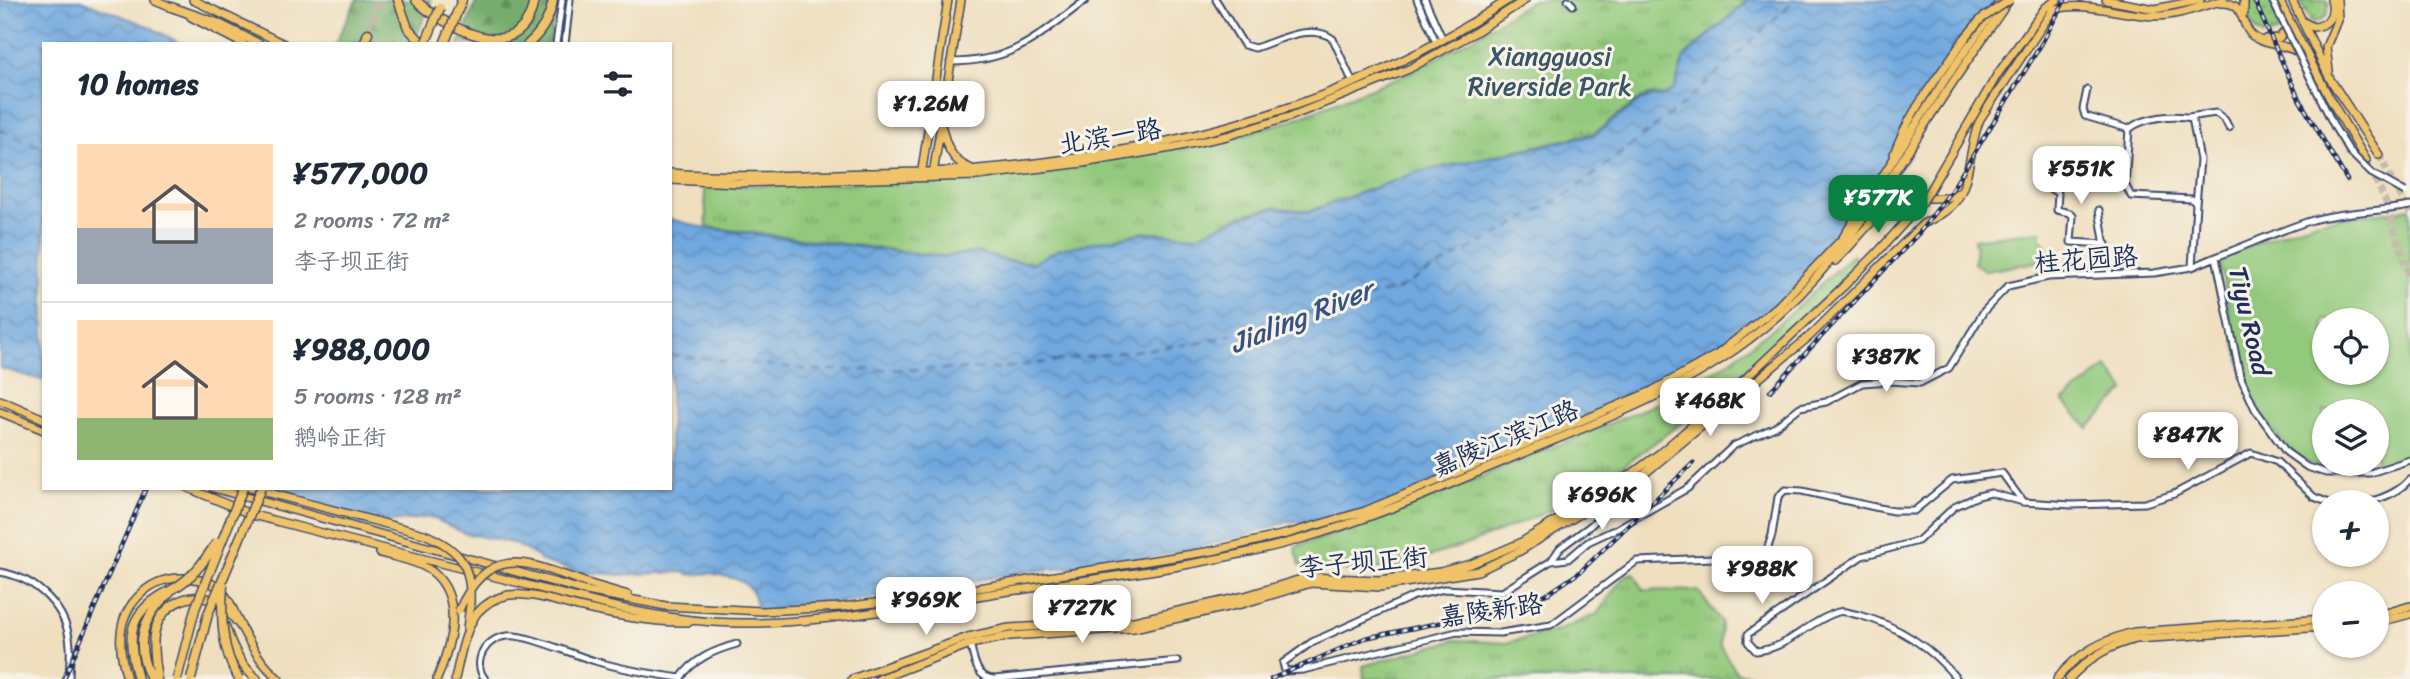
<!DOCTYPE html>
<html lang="en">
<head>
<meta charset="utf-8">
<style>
	body { margin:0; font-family:Sriracha,"LXGW WenKai TC",sans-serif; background:#f2f2f3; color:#1f2937; height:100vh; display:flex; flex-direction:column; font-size:26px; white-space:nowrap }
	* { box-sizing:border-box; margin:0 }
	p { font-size:23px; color:#747a83 }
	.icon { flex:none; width:38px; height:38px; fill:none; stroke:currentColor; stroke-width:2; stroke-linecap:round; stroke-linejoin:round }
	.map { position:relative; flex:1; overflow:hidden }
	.drawer { position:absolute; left:42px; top:42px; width:630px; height:448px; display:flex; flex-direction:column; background:#fff; border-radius:0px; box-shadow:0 2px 5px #0004 }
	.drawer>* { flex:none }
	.tools { position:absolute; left:2312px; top:308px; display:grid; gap:14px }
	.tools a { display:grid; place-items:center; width:77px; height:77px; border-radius:50%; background:#fff; box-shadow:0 2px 5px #0004; font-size:35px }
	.price { position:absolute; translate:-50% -60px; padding:0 16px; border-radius:14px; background:#fff; color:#222; font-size:23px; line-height:46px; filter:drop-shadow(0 2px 4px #0008) }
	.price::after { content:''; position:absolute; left:50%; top:42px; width:21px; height:16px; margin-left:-10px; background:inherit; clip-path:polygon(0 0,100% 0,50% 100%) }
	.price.selected { background:#0b8043; color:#fff }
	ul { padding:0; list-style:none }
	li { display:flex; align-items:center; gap:21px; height:175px; padding:0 35px }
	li+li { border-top:2px solid #e0e1e3 }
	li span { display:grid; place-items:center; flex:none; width:196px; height:140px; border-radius:0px; color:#555 }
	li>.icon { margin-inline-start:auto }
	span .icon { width:84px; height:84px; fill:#fffc; stroke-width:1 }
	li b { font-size:30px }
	h2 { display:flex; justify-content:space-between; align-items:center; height:84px; padding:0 35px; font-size:30px }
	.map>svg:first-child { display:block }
	.grass { fill:url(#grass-dots); stroke:#577c6d; stroke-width:2 }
	.forest { fill:url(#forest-firs); stroke:#486e65; stroke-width:2 }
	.park { fill:url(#park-tufts); stroke:#577c6d; stroke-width:2 }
	.pitch { fill:#93c97c; stroke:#577c6d; stroke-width:2; fill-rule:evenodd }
	.water { fill:url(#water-waves); stroke:#466c9e; stroke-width:2 }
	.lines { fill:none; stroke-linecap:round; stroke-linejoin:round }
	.ferry { stroke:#355385; stroke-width:2; stroke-dasharray:9 7; stroke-linecap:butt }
	.major-tunnel { stroke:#c5bcac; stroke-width:7; stroke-dasharray:7 3.5; stroke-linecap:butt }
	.highway-tunnel { stroke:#c5bcac; stroke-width:8; stroke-dasharray:8 4; stroke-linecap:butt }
	.minor-casing { stroke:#3b496d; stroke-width:9 }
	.major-casing { stroke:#3b496d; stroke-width:10 }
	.highway-casing { stroke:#3b496d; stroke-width:11 }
	.minor { stroke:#fff; stroke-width:5 }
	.major { stroke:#f0c369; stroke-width:7 }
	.highway { stroke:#f0c369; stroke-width:8 }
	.rail-casing { stroke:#1b2f5e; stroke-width:4.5 }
	.rail { stroke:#f7f3e8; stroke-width:2; stroke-dasharray:5; stroke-linecap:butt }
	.minor-bridge-casing { stroke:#3b496d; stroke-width:9; stroke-linecap:butt }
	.major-bridge-casing { stroke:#3b496d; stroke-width:10; stroke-linecap:butt }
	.highway-bridge-casing { stroke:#3b496d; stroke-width:11; stroke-linecap:butt }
	.minor-bridge { stroke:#fff; stroke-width:5 }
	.major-bridge { stroke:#f0c369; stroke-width:7 }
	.highway-bridge { stroke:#f0c369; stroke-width:8 }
	.labels { text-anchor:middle; stroke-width:6; stroke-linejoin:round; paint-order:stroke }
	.park-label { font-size:26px; fill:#395666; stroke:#f7f3e8 }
	.street-label { font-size:26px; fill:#1b2f5e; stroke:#f7f3e8 }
	.water-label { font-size:28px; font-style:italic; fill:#355385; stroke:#f7f3e8 }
</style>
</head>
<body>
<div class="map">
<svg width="2410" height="679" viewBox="0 0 2410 679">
	<defs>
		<pattern id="grass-dots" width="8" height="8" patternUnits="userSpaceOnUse" patternTransform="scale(1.75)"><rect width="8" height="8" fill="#93c97c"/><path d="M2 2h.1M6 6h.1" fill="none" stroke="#77a469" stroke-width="1.8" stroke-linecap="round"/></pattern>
		<pattern id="forest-firs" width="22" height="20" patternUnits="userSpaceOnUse" patternTransform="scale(1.75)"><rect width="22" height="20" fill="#76ad6c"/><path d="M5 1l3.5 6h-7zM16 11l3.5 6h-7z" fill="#608d5c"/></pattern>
		<pattern id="park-tufts" width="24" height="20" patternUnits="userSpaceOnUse" patternTransform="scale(1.75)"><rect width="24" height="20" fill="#93c97c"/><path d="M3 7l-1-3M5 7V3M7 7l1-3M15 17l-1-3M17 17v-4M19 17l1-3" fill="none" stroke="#77a469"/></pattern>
		<pattern id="water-waves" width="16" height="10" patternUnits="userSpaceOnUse" patternTransform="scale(1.75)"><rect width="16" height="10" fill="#70a8df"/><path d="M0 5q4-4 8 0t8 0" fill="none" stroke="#5b89b8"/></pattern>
	</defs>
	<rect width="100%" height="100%" fill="#f7f3e8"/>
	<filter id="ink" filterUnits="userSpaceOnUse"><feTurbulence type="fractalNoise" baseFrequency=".0143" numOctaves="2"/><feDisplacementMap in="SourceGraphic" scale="14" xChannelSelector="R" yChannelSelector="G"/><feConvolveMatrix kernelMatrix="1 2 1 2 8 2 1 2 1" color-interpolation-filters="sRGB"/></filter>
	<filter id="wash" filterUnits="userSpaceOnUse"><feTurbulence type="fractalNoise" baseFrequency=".00686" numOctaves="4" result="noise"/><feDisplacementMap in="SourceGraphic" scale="28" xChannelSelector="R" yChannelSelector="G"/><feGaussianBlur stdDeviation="1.57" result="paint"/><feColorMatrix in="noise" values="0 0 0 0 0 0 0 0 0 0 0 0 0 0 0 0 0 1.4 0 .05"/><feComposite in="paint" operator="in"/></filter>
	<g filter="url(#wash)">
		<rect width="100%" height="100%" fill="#efdfbf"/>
		<!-- grass -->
		<path class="grass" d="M2249 0H2270L2280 21 2277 33 2264 36C2252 30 2245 13 2249 0Z
			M2300 0H2327L2329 4 2326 16 2319 21 2311 22Z"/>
		<!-- forest -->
		<path class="forest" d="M356 0H431L414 44H335Z
			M477 0H556L550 44H459Z"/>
		<!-- park -->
		<path class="park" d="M1532 0H1747L1684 57 1674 89 1663 96 1652 94 1640 99 1594 133 1415 173 1309 211 1274 207 1243 215 1196 236 1143 232 1060 249 1034 262 1006 260 978 252 941 256 707 227 704 185 738 186 975 179 1227 139 1289 121 1411 72 1476 36Z
			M1852 255 1858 265 1802 322 1723 392 1578 499 1471 543 1396 567 1356 571 1300 565 1295 547 1376 521 1656 404 1723 366 1781 322Z
			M1634 573 1643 590 1698 591 1721 621 1720 646 1737 673 1770 676 1773 679H1364L1363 666 1455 640 1505 643 1560 630 1597 614 1624 576Z"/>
		<!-- pitch -->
		<path class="pitch" d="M2410 208V457C2383 465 2354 474 2326 469 2288 462 2255 410 2244 375 2232 340 2227 296 2219 259 2251 247 2284 229 2317 222 2348 215 2379 215 2410 208ZM2324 320H2376V373H2324ZM2324 411H2376V464H2324Z
			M2041 231 2040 236 2047 248 2041 261 1986 271 1974 263 1976 244 1974 243V239Z
			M2107 367 2125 390 2088 428 2063 401Z"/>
		<!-- water -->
		<path class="water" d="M0 0H81L150 27 181 44H44V381L0 368Z
			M1749 0H2003L1955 43 1906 161 1755 332 1620 407 1338 527 1291 521 1241 537 1145 559 1023 572 879 597 761 613 756 605 752 591 744 583 736 579 710 573 692 575 682 572 623 575 578 572 541 561 537 556 513 543 464 533 431 517 366 525 352 522 317 508 279 488H670V219L705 228 942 257 978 253 1006 261 1033 263 1060 249 1143 233 1196 236 1243 216 1275 208 1309 212 1415 173 1594 135 1641 100 1652 96 1663 97 1674 89 1685 57Z"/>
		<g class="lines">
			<!-- ferry -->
			<path class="ferry" d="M0 130 44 148
				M670 355 814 370 994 369 1204 342 1400 288 1569 194 1686 102 1795 0"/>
		</g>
	</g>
	<g filter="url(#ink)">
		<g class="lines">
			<!-- major-tunnel -->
			<path class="major-tunnel" d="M2379 155 2410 214
				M2366 160 2385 200 2410 277"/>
			<!-- highway-tunnel -->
			<path class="highway-tunnel" d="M368 33 379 0"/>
			<!-- minor casing -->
			<g class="minor-casing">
				<path id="minor" d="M1216 0 1244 45 1255 48C1277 41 1312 22 1333 39L1353 83
					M1417 0 1437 44
					M1425 0 1443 40
					M1568 0 1573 5
					M556 44 562 0
					M565 44 570 0
					M950 62C1015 62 1037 36 1086 0
					M2087 90 2083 109 2085 116 2129 129 2125 184 2131 196 2192 199 2196 204 2192 267
					M2188 117 2216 113 2225 120 2229 128
					M2129 129C2144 117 2173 114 2192 118L2200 160 2196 204
					M2040 180 2041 183 2058 193 2057 210 2070 213 2073 216 2071 242 2106 244
					M2410 206C2378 212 2345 211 2313 220 2280 230 2248 245 2216 257L2240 376 2255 409 2286 452 2307 467 2326 473H2370L2410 460
					M2099 210 2110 275
					M1627 486 1616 502 1590 526 1560 548 1551 561 1502 592 1444 589 1414 596 1312 642 1283 663 1285 671 1303 670 1457 632 1500 633 1551 625 1637 561 1765 556 1772 535 1778 497 1785 490 1802 491 1893 511H1914L1952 480 2002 473 2023 502
					M2368 502C2384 498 2399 492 2410 479
					M1551 561 1568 559 1588 542 1618 528 1688 488 1733 446 1775 427 1800 407 1826 402 1862 383 1890 381 1920 383 1949 368 1984 311 2008 286 2048 277 2154 273 2192 267 2216 257
					M0 572C36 578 68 608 70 646 71 657 69 668 69 679
					M970 643C974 658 975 677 993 679
					M485 679C471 661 486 638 507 636 528 634 573 655 595 661 624 670 651 674 681 678
					M680 679C693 659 715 650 737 644
					M994 679 1178 661
					M1957 679C1931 647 1899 626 1859 615 1852 614 1845 610 1838 612 1808 621 1788 649 1756 651L1748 642V634L1862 556 1918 541 1954 507 1978 496 1991 493 2023 502 2071 505 2145 503 2174 494 2251 453 2277 462 2314 497 2327 502"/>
			</g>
			<!-- major casing -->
			<g class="major-casing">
				<path id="major" d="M155 0 174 8
					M193 0 284 44
					M2106 0 2155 9 2200 0
					M2244 0V13
					M2279 0 2329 97 2366 160
					M2292 0 2330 79 2379 155
					M2220 3C2247 1 2238 24 2253 36 2266 47 2287 43 2301 54
					M191 17 243 44
					M2302 21 2313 27C2329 26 2335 14 2331 0
					M2266 39 2279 38 2286 30 2287 24
					M2329 71 2326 47 2338 18 2337 0
					M1997 75 2045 8 2057 0
					M942 128C946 145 952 162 970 168
					M1894 154C1909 111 1940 75 1965 38
					M670 173C736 178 801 175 866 173 904 172 941 173 978 169 1168 153 1347 107 1508 0
					M933 174 961 0
					M921 176 948 0
					M670 180 738 183 977 176 1083 163 1171 148 1227 136 1289 117 1409 69 1474 33 1525 0
					M1835 261C1859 240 1874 210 1905 200 1923 194 1943 203 1958 193
					M0 400 44 419
					M0 412 44 430
					M188 488 255 516
					M213 488 586 591 666 606 762 611 842 607 908 599 1212 551 1290 533 1365 511 1650 392 1718 354 1778 306 1842 239 1946 78 2001 0
					M250 488 424 534
					M257 516C340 538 424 559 508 580 575 597 643 617 713 622 803 628 901 608 990 594 1091 579 1195 568 1294 541 1381 517 1462 478 1545 444 1635 407 1714 376 1786 308 1840 258 1879 196 1919 134 1947 89 1978 46 2008 2
					M380 553C398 558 423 562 436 575 464 603 450 647 437 679
					M587 583 628 595
					M2376 616 2410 606
					M2376 623 2410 614
					M467 629 470 605
					M127 679C119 651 115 621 137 598 149 584 166 577 185 578 195 579 207 580 216 586 230 596 234 613 241 627 251 646 262 665 279 679
					M455 679C460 657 464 632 477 613 485 604 497 597 509 595 531 592 556 602 578 607 614 615 651 623 689 622
					M852 679 968 637 1009 628 1134 621 1245 596 1308 577 1379 580 1440 572 1471 564 1520 543 1626 478 1660 453 1729 394 1845 285
					M879 679 970 644 1010 636 1134 628 1245 603 1311 583 1380 587 1478 571 1520 551 1643 475 1810 336 1923 224C1934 218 1947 212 1955 202 1971 183 1969 144 1980 119L2053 10C2083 0 2121 15 2154 16 2178 16 2202 6 2224 0
					M2057 679C2077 653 2103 640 2134 632L2324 619
					M2069 679C2088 658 2109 645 2136 639L2324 627"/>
			</g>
			<!-- highway casing -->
			<g class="highway-casing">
				<path id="highway" d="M398 0 408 28 423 44
					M416 0C424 9 437 17 448 23 483 42 525 52 534 0
					M171 7 217 23 259 44
					M456 15 462 0
					M364 44 368 33
					M528 44C542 32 550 18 553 0
					M225 626C231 645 240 666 257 679
					M138 679C125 633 129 610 173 589
					M151 679C134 645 141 619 169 593
					M157 679C155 665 152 650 154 635 159 606 189 588 216 602 226 608 233 616 240 625"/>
			</g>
			<!-- minor -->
			<use href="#minor" class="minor"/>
			<!-- major -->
			<use href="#major" class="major"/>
			<!-- highway -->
			<use href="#highway" class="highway"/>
			<!-- rail casing -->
			<g class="rail-casing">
				<path id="rail" d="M2254 0 2299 99 2347 180
					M1770 391 1919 233 1951 191 2042 43 2065 0
					M64 679 146 488
					M1271 679 1365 638 1497 611 1549 593 1580 572 1693 463"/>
			</g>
			<!-- rail -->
			<use href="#rail" class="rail"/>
			<!-- minor-bridge casing -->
			<g class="minor-bridge-casing">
				<path id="minor-bridge" d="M2272 0 2335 128 2350 152 2371 173 2405 192"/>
			</g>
			<!-- major-bridge casing -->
			<g class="major-bridge-casing">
				<path id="major-bridge" d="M1965 38 1981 19 2010 0
					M1845 285 1876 254 1922 203 1997 75
					M424 534C460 549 472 565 470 605
					M459 610C490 541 529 563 587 583"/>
			</g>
			<!-- highway-bridge casing -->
			<g class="highway-bridge-casing">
				<path id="highway-bridge" d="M425 44 440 8
					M444 44 456 15
					M223 585C221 618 221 650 239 679
					M173 589C194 577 204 561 217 542
					M177 679 195 609 243 488
					M191 679 208 614 261 488"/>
			</g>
			<!-- minor-bridge -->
			<use href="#minor-bridge" class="minor-bridge"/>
			<!-- major-bridge -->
			<use href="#major-bridge" class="major-bridge"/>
			<!-- highway-bridge -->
			<use href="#highway-bridge" class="highway-bridge"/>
		</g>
	</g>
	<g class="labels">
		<!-- park labels -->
		<g class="park-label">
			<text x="1550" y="65">Xiangguosi<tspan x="1550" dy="30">Riverside Park</tspan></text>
		</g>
		<!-- street labels -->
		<g class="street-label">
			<text transform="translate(1110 136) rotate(-9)" y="9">北滨一路</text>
			<text transform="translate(2086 259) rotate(-4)" y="9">桂花园路</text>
			<text transform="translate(2250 321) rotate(77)" y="9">Tiyu Road</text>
			<text transform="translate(1505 438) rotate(-23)" y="9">嘉陵江滨江路</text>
			<text transform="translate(1363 562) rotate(-5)" y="9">李子坝正街</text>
			<text transform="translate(1491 610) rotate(-8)" y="9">嘉陵新路</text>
		</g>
		<!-- water labels -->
		<g class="water-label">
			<text transform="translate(1301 316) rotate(-22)" y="10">Jialing River</text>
		</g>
	</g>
</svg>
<div class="tools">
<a><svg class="icon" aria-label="locate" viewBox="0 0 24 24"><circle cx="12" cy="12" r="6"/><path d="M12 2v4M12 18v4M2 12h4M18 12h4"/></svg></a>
<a><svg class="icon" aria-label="layers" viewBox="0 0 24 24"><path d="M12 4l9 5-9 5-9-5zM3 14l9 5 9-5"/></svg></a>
<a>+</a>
<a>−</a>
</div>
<b class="price" style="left:931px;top:141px">¥1.26M</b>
<b class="price" style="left:2081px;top:206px">¥551K</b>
<b class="price selected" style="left:1878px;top:235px">¥577K</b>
<b class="price" style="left:1886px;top:394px">¥387K</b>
<b class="price" style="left:1710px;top:438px">¥468K</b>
<b class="price" style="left:2188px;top:472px">¥847K</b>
<b class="price" style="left:1602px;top:532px">¥696K</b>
<b class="price" style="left:1762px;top:606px">¥988K</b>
<b class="price" style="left:926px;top:637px">¥969K</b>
<b class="price" style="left:1082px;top:645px">¥727K</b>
<section class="drawer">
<h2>10 homes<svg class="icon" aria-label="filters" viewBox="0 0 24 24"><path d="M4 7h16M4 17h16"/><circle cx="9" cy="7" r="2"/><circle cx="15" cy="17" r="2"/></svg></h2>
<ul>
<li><span style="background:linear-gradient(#ffd9b3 60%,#9aa5b1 0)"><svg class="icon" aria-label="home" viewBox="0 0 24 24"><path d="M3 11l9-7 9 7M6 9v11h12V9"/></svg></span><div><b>¥577,000</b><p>2 rooms · 72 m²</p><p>李子坝正街</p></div></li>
<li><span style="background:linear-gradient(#ffd9b3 70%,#8fb573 0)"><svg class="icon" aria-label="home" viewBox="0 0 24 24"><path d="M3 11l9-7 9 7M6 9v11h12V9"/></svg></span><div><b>¥988,000</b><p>5 rooms · 128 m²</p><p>鹅岭正街</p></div></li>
</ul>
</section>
</div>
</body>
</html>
